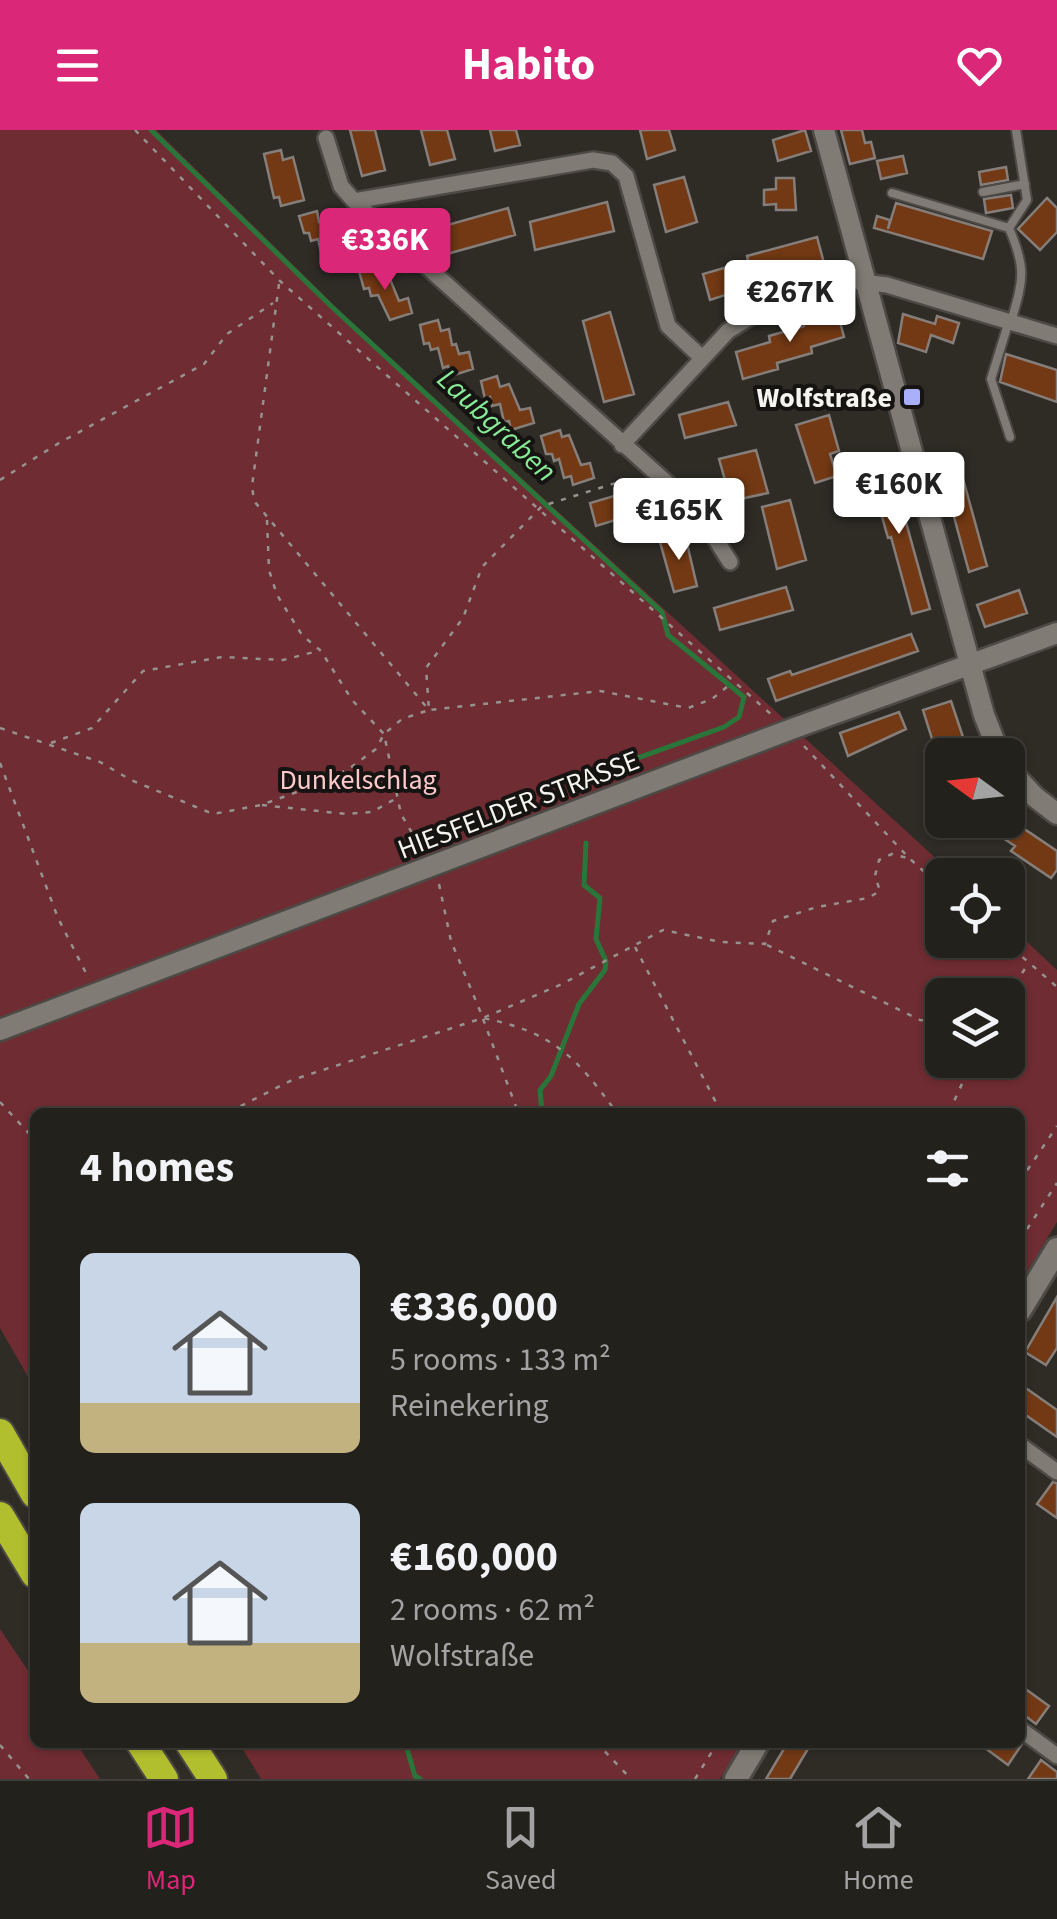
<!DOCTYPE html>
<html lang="en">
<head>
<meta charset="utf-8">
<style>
	body { margin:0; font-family:"Source Sans 3",sans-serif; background:#2b2925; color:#f1f3f6; height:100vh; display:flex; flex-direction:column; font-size:38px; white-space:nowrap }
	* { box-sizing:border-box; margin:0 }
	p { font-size:32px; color:#a3a3a3 }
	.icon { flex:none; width:55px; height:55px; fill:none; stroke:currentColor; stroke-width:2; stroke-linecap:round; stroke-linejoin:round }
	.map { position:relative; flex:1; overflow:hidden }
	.drawer { position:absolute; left:30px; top:978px; width:995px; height:640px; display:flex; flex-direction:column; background:#23211c; border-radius:15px; box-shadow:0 2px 8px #0004,0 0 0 2px #403e3b }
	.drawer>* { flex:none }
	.needle { width:65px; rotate:285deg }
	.controls { position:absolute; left:925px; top:608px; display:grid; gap:20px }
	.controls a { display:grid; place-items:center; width:100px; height:100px; border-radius:15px; background:#23211c; box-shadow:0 2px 8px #0004,0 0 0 2px #403e3b; font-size:50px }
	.price { position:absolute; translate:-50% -85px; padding:0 22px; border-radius:10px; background:#fff; color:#222; font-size:32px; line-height:65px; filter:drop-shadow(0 2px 5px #0008) }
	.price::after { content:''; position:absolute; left:50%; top:60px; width:30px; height:22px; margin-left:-15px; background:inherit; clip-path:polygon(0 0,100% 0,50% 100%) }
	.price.selected { background:#db2777; color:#fff }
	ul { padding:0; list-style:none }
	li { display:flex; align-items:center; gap:30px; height:250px; padding:0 50px }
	li span { display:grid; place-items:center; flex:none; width:280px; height:200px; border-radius:15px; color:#555 }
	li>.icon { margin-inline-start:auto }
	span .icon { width:120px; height:120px; fill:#fffc; stroke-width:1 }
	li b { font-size:42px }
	h2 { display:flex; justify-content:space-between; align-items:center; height:120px; padding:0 50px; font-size:42px }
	header { display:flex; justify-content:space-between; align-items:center; height:130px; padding:0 50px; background:#db2777; color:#fff; font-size:45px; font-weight:700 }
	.tabs { display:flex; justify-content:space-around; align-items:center; height:140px; border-top:2px solid #403e3b; background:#23211c; font-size:28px; color:#a3a3a3 }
	.tabs a { display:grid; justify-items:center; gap:5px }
	.tabs .selected { color:#db2777 }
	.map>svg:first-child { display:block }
	.green { fill:#6f2c32; fill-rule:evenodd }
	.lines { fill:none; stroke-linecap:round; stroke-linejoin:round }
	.stream { stroke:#2a7539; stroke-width:5 }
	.building { fill:#733914; stroke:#857e7a; stroke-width:2.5 }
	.service-casing { stroke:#4d4a45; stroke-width:12 }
	.minor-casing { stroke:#4d4a45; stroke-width:20 }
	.tertiary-casing { stroke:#4d4a45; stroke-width:25 }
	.secondary-casing { stroke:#4d4a45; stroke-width:28 }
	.motorway-casing { stroke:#4d4a45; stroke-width:32 }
	.path { stroke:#96938e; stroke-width:2.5; stroke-dasharray:5 8; stroke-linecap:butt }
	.service { stroke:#807c75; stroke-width:8 }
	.minor { stroke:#807c75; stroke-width:15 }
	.tertiary { stroke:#807c75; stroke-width:20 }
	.secondary { stroke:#807c75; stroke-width:22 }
	.motorway { stroke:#b1be2d; stroke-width:28 }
	.poi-dot { fill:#a8b0fc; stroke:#161412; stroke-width:4 }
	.labels { text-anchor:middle; stroke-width:8; stroke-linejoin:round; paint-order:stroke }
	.poi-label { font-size:28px; font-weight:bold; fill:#f6f4f0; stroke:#161412; text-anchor:end }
	.park-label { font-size:28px; fill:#fdc9ca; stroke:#161412 }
	.street-label { font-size:28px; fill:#f6f4f0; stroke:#161412 }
	.water-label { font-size:30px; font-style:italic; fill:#88eb97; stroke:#161412 }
</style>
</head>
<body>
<header><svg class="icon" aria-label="menu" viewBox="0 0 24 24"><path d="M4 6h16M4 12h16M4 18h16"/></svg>Habito<svg class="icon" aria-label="heart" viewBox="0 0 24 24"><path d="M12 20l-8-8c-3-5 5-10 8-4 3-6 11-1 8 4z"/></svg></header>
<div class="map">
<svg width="1057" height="1649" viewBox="0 0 1057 1649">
	<rect width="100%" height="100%" fill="#2f2c26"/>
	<!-- green -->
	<path class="green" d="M0 0H156L348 189 954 745H942V810H1008V794L1057 840V1092L1020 1153V982H35V1259L0 1198ZM942 865H1008V930H942Z
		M0 1499 35 1551V1612L76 1613 100 1649H0Z
		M239 1613H742L720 1649H261Z"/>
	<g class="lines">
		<!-- stream -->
		<path class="stream" d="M151 0 332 177 662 482 668 505 744 567 739 587 724 597 568 653
			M542 982 540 960 551 946 579 874 605 840 606 831 596 809 600 768 584 755 586 713
			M405 1612 415 1646 420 1649"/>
	</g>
	<!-- building -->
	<path class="building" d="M350 0H375L385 40 362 46Z
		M421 0H447L455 29 430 35Z
		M490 0H516L520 15 495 21Z
		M640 0H669L675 20 647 29Z
		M805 0 811 21 778 31 773 10Z
		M841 0H862L865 13 871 12 875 28 850 34Z
		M281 20 283 30 293 27 304 70 281 76 279 67 274 68 264 24Z
		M903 26 907 43 881 49 877 31Z
		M1006 37 1008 50 981 55 979 42Z
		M684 47 697 92 666 102 654 55Z
		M776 48H794L796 80H776V74L764 75V60L776 59Z
		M1011 65 1013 78 986 83 984 69Z
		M1047 68 1057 78V102L1040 120 1018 99Z
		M607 72 614 101 535 120 530 92Z
		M896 73 992 101 983 129 874 98 877 86 890 90 888 99Z
		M508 78 515 105 440 126 433 99Z
		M317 81 319 92 327 89 331 105 336 104 339 115 346 113 351 129 329 134 328 126 322 127 318 109 311 111 309 103H304L299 86Z
		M817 107 824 133 710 170 703 144 748 131 747 126Z
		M377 136 380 147 388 144 399 171 408 168 412 183 390 190 378 165 371 166 369 158 364 159 359 141Z
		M837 181 844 207 811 217 812 223 777 233 778 239 743 249 736 222 770 212 769 206 804 196 803 190Z
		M610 182 634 264 604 272 583 191Z
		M903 184 935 194 937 186 959 193 953 213 931 205 926 222 898 213Z
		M438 190 441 201 449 199 452 215 456 214 459 224 469 222 473 239 451 246 448 236 443 238 438 218 431 220 429 213 424 214 420 195Z
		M1006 224 1057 240V272L1000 252Z
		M497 246 500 257 509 254 520 280 530 278 534 293 511 300 509 291 504 292 500 274 492 276 490 267 485 269 481 251Z
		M728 272 736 295 685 308 679 285Z
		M829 285 839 321 830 324 837 346 815 353 796 295Z
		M560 300 562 307 569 305 581 335 590 333 594 348 573 355 571 346 564 348 559 329 554 331 552 324H546L541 306Z
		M756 320 768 363 731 371 719 329Z
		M959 334 987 436 969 442 941 339Z
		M891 338 930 479 912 484 891 407 888 408 875 362 871 364 867 345Z
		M638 359 645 381 596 396 590 373Z
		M790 370 806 430 777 439 762 377Z
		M685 405 697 456 674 462 660 412Z
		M786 457 793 480 720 500 714 478Z
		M1019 460 1027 483 985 497 977 475Z
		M911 504 918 521 776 571 768 549 790 541 792 545Z
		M951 571 967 619 938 628 923 580Z
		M899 582 906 599 848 626 840 603Z
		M976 690H1011L1057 721V740L1051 748 1011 721 1015 716Z
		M1057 1167V1218L1046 1235 1025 1222Z
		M1020 1254 1057 1280V1307L1020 1281Z
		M1053 1352 1057 1353V1388L1037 1374Z
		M1020 1555 1049 1576 1036 1594 1020 1582Z
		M788 1612H812L790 1649H766Z
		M977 1612H1019L1022 1614 1008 1635Z
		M1041 1630 1057 1642V1649H1028Z"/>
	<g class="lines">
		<!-- service casing -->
		<g class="service-casing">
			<path id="service" d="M983 62 1025 54
				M892 63 1009 98C1027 140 1023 150 1011 192
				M1009 98 1027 70 1016 0
				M1009 191 991 249 1010 307"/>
		</g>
		<!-- minor casing -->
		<g class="minor-casing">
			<path id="minor" d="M326 8 341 56 354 71 697 380 730 432
				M354 71 593 30 612 33 626 46 668 196 701 227
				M622 315 728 201 771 174 846 150 887 155 1057 206
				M1020 1315 1057 1342
				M1020 1599 1057 1626"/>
		</g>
		<!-- tertiary casing -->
		<g class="tertiary-casing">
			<path id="tertiary" d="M824 0 984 585 1000 625
				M1008 638 1035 667 1057 684
				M0 900 789 600 1057 503"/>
		</g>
		<!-- secondary casing -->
		<g class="secondary-casing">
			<path id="secondary" d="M1020 1180 1057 1119
				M736 1649 758 1612"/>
		</g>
		<!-- motorway casing -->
		<g class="motorway-casing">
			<path id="motorway" d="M0 1303 35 1364
				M0 1386 35 1444
				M140 1612 164 1649
				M189 1612 213 1649"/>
		</g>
		<!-- path -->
		<path class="path" d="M135 0 280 151 773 586
			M279 154 252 356 254 371 429 580 600 561 688 578 712 569 733 552
			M0 350 59 313 204 234 227 204 273 173
			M267 390 269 440 277 465 302 505 321 521 352 570 384 604 401 684 422 720
			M0 598 100 632 131 650 213 684 261 675 322 653 350 638 376 619 384 604 402 589 429 580 426 538 463 488 482 437 542 376 635 347
			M51 613 92 598 143 541 222 527 283 530 318 521
			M804 616 909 728 942 758
			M0 633 58 788 89 849
			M262 675 346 684 372 682 395 669
			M439 754 451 811 483 888C552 902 576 926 616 982
			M1003 810 1057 857
			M767 815 920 890 942 892
			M635 817 721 982
			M1008 865 1028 834
			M483 889 518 982
			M0 972 35 1010
			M229 982 292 950 483 888 562 854 663 800 721 812 765 814 773 791 817 777 868 768 880 761 875 746 879 730 892 724 907 728
			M949 982 973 930
			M1020 1051 1057 996
			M1020 1110 1057 1053
			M596 1612 631 1649
			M0 1615 29 1649
			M695 1649 718 1612"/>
		<!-- service -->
		<use href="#service" class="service"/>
		<!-- minor -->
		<use href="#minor" class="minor"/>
		<!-- tertiary -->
		<use href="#tertiary" class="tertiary"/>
		<!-- secondary -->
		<use href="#secondary" class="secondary"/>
		<!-- motorway -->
		<use href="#motorway" class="motorway"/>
	</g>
	<!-- markers -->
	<rect class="poi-dot" x="902" y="257" width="20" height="20" rx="5"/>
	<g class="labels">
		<!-- poi labels -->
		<g class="poi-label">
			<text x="892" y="277">Wolfstraße</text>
		</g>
		<!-- park labels -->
		<g class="park-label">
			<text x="358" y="659">Dunkelschlag</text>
		</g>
		<!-- street labels -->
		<g class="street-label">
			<text transform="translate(518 674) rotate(-21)" y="10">HIESFELDER STRASSE</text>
		</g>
		<!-- water labels -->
		<g class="water-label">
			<text transform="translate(497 295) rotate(43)" y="10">Laubgraben</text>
		</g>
	</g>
</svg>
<div class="controls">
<a><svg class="needle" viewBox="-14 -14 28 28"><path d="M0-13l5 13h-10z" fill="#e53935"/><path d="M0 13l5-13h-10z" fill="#a3a3a3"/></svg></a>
<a><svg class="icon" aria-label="locate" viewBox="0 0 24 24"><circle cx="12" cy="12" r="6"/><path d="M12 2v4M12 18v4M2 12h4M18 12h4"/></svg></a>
<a><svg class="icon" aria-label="layers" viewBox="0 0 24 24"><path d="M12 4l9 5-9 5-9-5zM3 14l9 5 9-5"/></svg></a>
</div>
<b class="price selected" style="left:385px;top:163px">€336K</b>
<b class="price" style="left:790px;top:215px">€267K</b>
<b class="price" style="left:899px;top:407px">€160K</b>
<b class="price" style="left:679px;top:433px">€165K</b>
<section class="drawer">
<h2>4 homes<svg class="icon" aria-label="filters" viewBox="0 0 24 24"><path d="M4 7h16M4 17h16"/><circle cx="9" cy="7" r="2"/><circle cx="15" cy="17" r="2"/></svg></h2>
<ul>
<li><span style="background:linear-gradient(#c9d6e8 75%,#c2b280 0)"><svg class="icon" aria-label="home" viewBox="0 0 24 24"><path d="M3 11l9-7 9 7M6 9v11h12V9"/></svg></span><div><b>€336,000</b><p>5 rooms · 133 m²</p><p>Reinekering</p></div></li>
<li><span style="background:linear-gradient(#c9d6e8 70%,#c2b280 0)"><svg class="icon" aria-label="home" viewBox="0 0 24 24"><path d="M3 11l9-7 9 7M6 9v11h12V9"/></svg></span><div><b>€160,000</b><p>2 rooms · 62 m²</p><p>Wolfstraße</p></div></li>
</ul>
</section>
</div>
<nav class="tabs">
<a class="selected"><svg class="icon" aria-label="map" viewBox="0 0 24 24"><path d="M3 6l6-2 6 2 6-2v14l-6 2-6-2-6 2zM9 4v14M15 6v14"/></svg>Map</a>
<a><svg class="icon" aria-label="saved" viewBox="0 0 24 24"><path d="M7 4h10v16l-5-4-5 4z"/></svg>Saved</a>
<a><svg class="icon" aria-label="home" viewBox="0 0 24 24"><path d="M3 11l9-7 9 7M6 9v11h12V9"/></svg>Home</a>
</nav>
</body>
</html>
